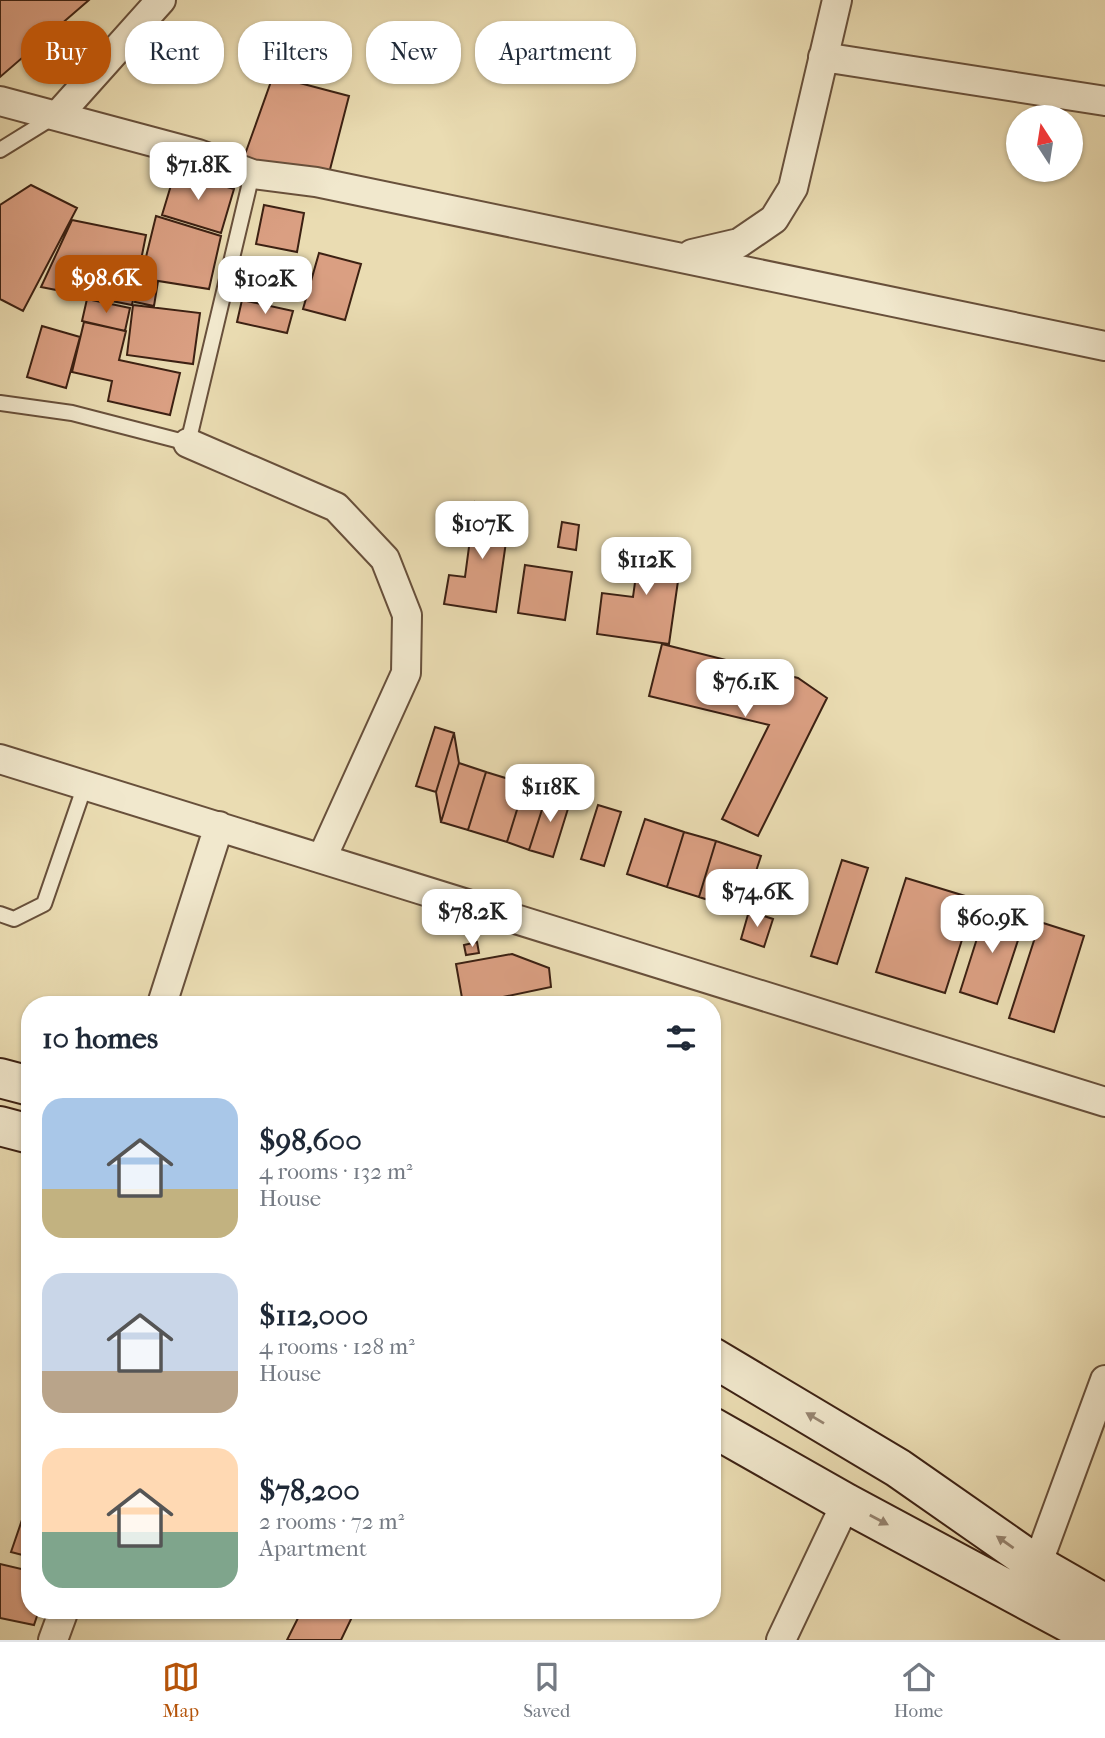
<!DOCTYPE html>
<html lang="en">
<head>
<meta charset="utf-8">
<style>
	body { margin:0; font-family:"IM FELL French Canon",serif; background:#f2f2f3; color:#1f2937; height:100vh; display:flex; flex-direction:column; font-size:26px; white-space:nowrap }
	* { box-sizing:border-box; margin:0 }
	p { font-size:23px; color:#747a83 }
	.icon { flex:none; width:38px; height:38px; fill:none; stroke:currentColor; stroke-width:2; stroke-linecap:round; stroke-linejoin:round }
	.map { position:relative; flex:1; overflow:hidden }
	.drawer { position:absolute; left:21px; top:996px; width:700px; height:623px; display:flex; flex-direction:column; background:#fff; border-radius:28px; box-shadow:0 2px 5px #0004 }
	.drawer>* { flex:none }
	.banner { position:absolute; left:21px; top:21px; width:700px; height:63px; display:flex; gap:14px }
	.needle { width:46px; rotate:348deg }
	.controls { position:absolute; left:1006px; top:105px; display:grid; gap:14px }
	.controls a { display:grid; place-items:center; width:77px; height:77px; border-radius:50%; background:#fff; box-shadow:0 2px 5px #0004; font-size:35px }
	.price { position:absolute; translate:-50% -60px; padding:0 16px; border-radius:14px; background:#fff; color:#222; font-size:23px; line-height:46px; filter:drop-shadow(0 2px 4px #0008) }
	.price::after { content:''; position:absolute; left:50%; top:42px; width:21px; height:16px; margin-left:-10px; background:inherit; clip-path:polygon(0 0,100% 0,50% 100%) }
	.price.current { background:#b45309; color:#fff }
	ul { padding:0; list-style:none }
	li { display:flex; align-items:center; gap:21px; height:175px; padding:0 21px }
	li span { display:grid; place-items:center; flex:none; width:196px; height:140px; border-radius:21px; color:#555 }
	li>.icon { margin-inline-start:auto }
	span .icon { width:84px; height:84px; fill:#fffc; stroke-width:1 }
	li b { font-size:30px }
	h2 { display:flex; justify-content:space-between; align-items:center; height:84px; padding:0 21px; font-size:30px }
	.tag { padding:0 24px; border-radius:28px; background:#fff; box-shadow:0 2px 5px #0004; font-size:24px; line-height:63px }
	.tag.current { background:#b45309; color:#fff }
	.dock { display:flex; justify-content:space-around; align-items:center; height:98px; border-top:2px solid #e0e1e3; background:#fff; font-size:19px; color:#747a83 }
	.dock a { display:grid; justify-items:center; gap:4px }
	.dock .current { color:#b45309 }
	.map>svg:first-child { display:block }
	.building { fill:#da9f82; stroke:#3c2113; stroke-width:2 }
	.lines { fill:none; stroke-linecap:round; stroke-linejoin:round }
	.lane-casing { stroke:#68503b; stroke-width:18 }
	.street-casing { stroke:#68503b; stroke-width:32 }
	.secondary-casing { stroke:#3c2113; stroke-width:42 }
	.lane { stroke:#f1e8cd; stroke-width:14 }
	.street { stroke:#f1e8cd; stroke-width:28 }
	.secondary { stroke:#f1e8cd; stroke-width:38 }
	.oneway { fill:#968470 }
</style>
</head>
<body>
<div class="map">
<svg width="1105" height="1640" viewBox="0 0 1105 1640">
	<rect width="100%" height="100%" fill="#eadcb2"/>
	<filter id="stains"><feTurbulence type="fractalNoise" baseFrequency=".00286" numOctaves="4"/><feColorMatrix values="0 0 0 0 .2 0 0 0 0 .09 0 0 0 0 .02 0 0 0 .5 -.17"/></filter>
	<radialGradient id="worn" r=".72"><stop offset=".6" stop-color="#630" stop-opacity="0"/><stop offset="1" stop-color="#630" stop-opacity=".3"/></radialGradient>
	<!-- building -->
	<path class="building" d="M0 0H89L0 77Z
		M273 76 349 96 327 181 243 160Z
		M175 172 234 189 221 233 162 215Z
		M31 185 77 208 23 311 0 299V205Z
		M264 205 304 213 297 252 256 244Z
		M156 216 221 236 209 289 158 281 154 306 135 302Z
		M72 220 146 235 132 305 41 287Z
		M319 253 361 264 345 320 303 309Z
		M87 299 130 308 125 331 82 321Z
		M242 300 293 311 287 333 237 322Z
		M133 305 200 313 193 364 127 355Z
		M84 322 126 331 119 360 180 373 170 415 108 401 112 381 72 372Z
		M42 326 80 337 66 388 27 377Z
		M475 502 511 507 496 612 444 604 449 575 465 577Z
		M562 522 579 525 576 550 558 547Z
		M641 539 683 546 669 644 597 634 602 593 633 597Z
		M525 565 572 572 565 620 518 613Z
		M662 644 798 678 827 698 758 836 722 819 769 725 649 696Z
		M435 727 454 733 436 792 416 786Z
		M454 733 459 763 441 822 436 792Z
		M459 763 486 772 468 830 441 822Z
		M486 772 525 784 507 842 468 830Z
		M525 784 548 791 529 850 507 842Z
		M548 791 571 799 553 857 529 850Z
		M598 805 621 812 604 866 581 859Z
		M645 819 684 832 667 887 627 874Z
		M684 832 716 841 699 897 667 887Z
		M716 841 761 856 743 911 699 897Z
		M842 860 868 868 837 964 811 956Z
		M906 878 975 899 945 993 876 972Z
		M987 907 1025 919 997 1004 960 992Z
		M749 911 773 919 764 947 741 939Z
		M1040 922 1084 936 1054 1032 1009 1018Z
		M477 942 479 953 466 955 464 945Z
		M512 954 549 968 551 987 469 1004 462 998 456 964Z
		M23 1517 30 1519V1557L11 1552Z
		M0 1564 30 1571V1610H39L34 1625 0 1618Z
		M302 1610H342L353 1615 341 1640H287Z"/>
	<g class="lines">
		<!-- lane casing -->
		<g class="lane-casing">
			<path id="lane" d="M0 150 55 116
				M0 403 72 413 188 443 252 174
				M0 914 14 919 44 904 85 785"/>
		</g>
		<!-- street casing -->
		<g class="street-casing">
			<path id="street" d="M823 57 1105 101
				M0 101 198 154 252 174 316 182 1105 346
				M58 115 161 0
				M692 254 739 243 774 219 793 188 837 0
				M188 443 336 507 385 559 407 615 406 673 322 858
				M0 759 1105 1102
				M162 1004 219 826
				M1036 1583 1037 1565 1105 1380
				M53 1640 64 1610
				M781 1640 846 1503"/>
		</g>
		<!-- secondary casing -->
		<g class="secondary-casing">
			<path id="secondary" d="M0 1078 30 1086
				M0 1126 30 1134
				M712 1357 898 1468 1037 1565 1105 1604
				M712 1427 846 1503 1101 1640"/>
		</g>
		<!-- lane -->
		<use href="#lane" class="lane"/>
		<!-- street -->
		<use href="#street" class="street"/>
		<!-- secondary -->
		<use href="#secondary" class="secondary"/>
	</g>
	<!-- one-way arrows -->
	<defs><path id="oneway-solid" d="M-6-.8H1V-3.2L6.5 0L1 3.2V.8H-6Z" transform="scale(1.75)"/></defs>
	<g class="oneway">
		<use href="#oneway-solid" transform="translate(815 1418) rotate(-149)"/>
		<use href="#oneway-solid" transform="translate(879 1520) rotate(28)"/>
		<use href="#oneway-solid" transform="translate(1005 1542) rotate(-145)"/>
	</g>
	<rect width="100%" height="100%" filter="url(#stains)"/>
	<rect width="100%" height="100%" fill="url(#worn)"/>
</svg>
<div class="controls">
<a><svg class="needle" viewBox="-14 -14 28 28"><path d="M0-13l5 13h-10z" fill="#e53935"/><path d="M0 13l5-13h-10z" fill="#747a83"/></svg></a>
</div>
<b class="price" style="left:198px;top:202px">$71.8K</b>
<b class="price current" style="left:106px;top:315px">$98.6K</b>
<b class="price" style="left:265px;top:316px">$102K</b>
<b class="price" style="left:482px;top:561px">$107K</b>
<b class="price" style="left:646px;top:597px">$112K</b>
<b class="price" style="left:745px;top:719px">$76.1K</b>
<b class="price" style="left:550px;top:824px">$118K</b>
<b class="price" style="left:757px;top:929px">$74.6K</b>
<b class="price" style="left:472px;top:949px">$78.2K</b>
<b class="price" style="left:992px;top:955px">$60.9K</b>
<div class="banner">
<a class="tag current">Buy</a>
<a class="tag">Rent</a>
<a class="tag">Filters</a>
<a class="tag">New</a>
<a class="tag">Apartment</a>
</div>
<section class="drawer">
<h2>10 homes<svg class="icon" aria-label="filters" viewBox="0 0 24 24"><path d="M4 7h16M4 17h16"/><circle cx="9" cy="7" r="2"/><circle cx="15" cy="17" r="2"/></svg></h2>
<ul>
<li><span style="background:linear-gradient(#a9c7e8 65%,#c2b280 0)"><svg class="icon" aria-label="home" viewBox="0 0 24 24"><path d="M3 11l9-7 9 7M6 9v11h12V9"/></svg></span><div><b>$98,600</b><p>4 rooms · 132 m²</p><p>House</p></div></li>
<li><span style="background:linear-gradient(#c9d6e8 70%,#b9a48a 0)"><svg class="icon" aria-label="home" viewBox="0 0 24 24"><path d="M3 11l9-7 9 7M6 9v11h12V9"/></svg></span><div><b>$112,000</b><p>4 rooms · 128 m²</p><p>House</p></div></li>
<li><span style="background:linear-gradient(#ffd9b3 60%,#7fa58c 0)"><svg class="icon" aria-label="home" viewBox="0 0 24 24"><path d="M3 11l9-7 9 7M6 9v11h12V9"/></svg></span><div><b>$78,200</b><p>2 rooms · 72 m²</p><p>Apartment</p></div></li>
</ul>
</section>
</div>
<nav class="dock">
<a class="current"><svg class="icon" aria-label="map" viewBox="0 0 24 24"><path d="M3 6l6-2 6 2 6-2v14l-6 2-6-2-6 2zM9 4v14M15 6v14"/></svg>Map</a>
<a><svg class="icon" aria-label="saved" viewBox="0 0 24 24"><path d="M7 4h10v16l-5-4-5 4z"/></svg>Saved</a>
<a><svg class="icon" aria-label="home" viewBox="0 0 24 24"><path d="M3 11l9-7 9 7M6 9v11h12V9"/></svg>Home</a>
</nav>
</body>
</html>
